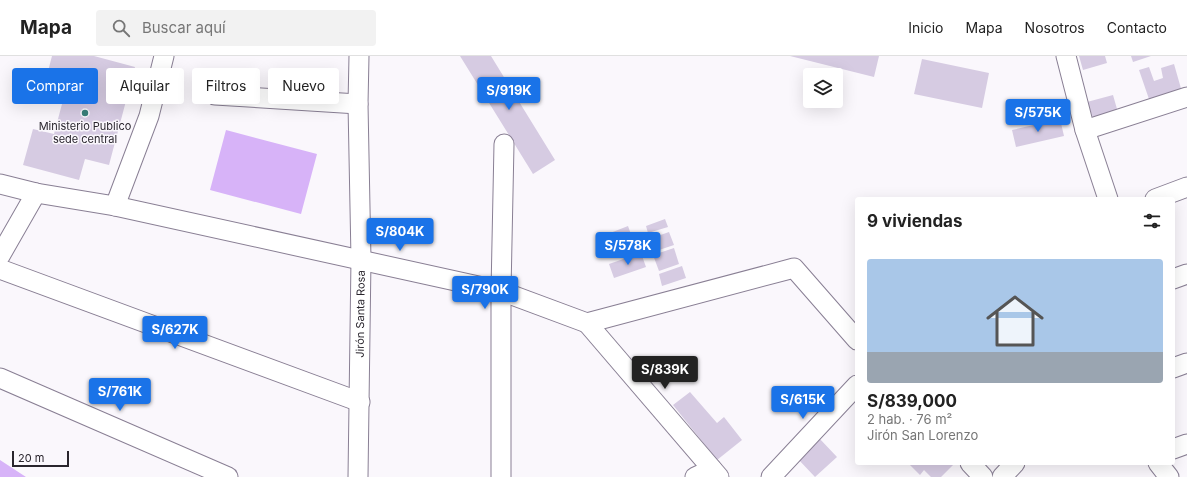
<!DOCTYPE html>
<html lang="es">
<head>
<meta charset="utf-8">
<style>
	body { margin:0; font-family:Inter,sans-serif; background:#f2f2f2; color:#222; height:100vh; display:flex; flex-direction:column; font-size:15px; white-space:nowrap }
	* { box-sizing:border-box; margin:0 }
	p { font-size:13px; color:#767676 }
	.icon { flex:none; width:22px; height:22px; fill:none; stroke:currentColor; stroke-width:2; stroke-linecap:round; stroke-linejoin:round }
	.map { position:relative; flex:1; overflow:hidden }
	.panel { position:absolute; left:855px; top:141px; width:320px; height:268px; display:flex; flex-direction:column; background:#fff; border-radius:4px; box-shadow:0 4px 16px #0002 }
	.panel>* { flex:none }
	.hud { position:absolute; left:12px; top:12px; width:380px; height:36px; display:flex; gap:8px }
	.tools { position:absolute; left:803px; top:12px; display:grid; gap:8px }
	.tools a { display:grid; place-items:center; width:40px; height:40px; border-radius:4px; background:#fff; box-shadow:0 4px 16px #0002; font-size:20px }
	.scale { position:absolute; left:12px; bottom:10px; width:57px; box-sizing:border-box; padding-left:4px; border:2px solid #29252d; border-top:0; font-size:11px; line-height:14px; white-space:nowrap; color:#29252d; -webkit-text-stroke:3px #faf7fc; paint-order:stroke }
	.price { position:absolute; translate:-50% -34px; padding:0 9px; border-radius:4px; background:#1a73e8; color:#fff; font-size:13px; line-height:26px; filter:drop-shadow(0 1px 2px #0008) }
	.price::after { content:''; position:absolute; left:50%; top:24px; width:12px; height:9px; margin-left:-6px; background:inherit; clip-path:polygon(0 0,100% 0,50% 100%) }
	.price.selected { background:#222; color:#fff }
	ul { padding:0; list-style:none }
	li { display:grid; align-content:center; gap:8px; height:212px; padding:0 12px }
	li+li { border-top:1px solid #e0e0e0 }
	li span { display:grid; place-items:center; height:124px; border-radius:4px; color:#555 }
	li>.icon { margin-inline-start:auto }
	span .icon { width:72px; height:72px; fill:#fffc; stroke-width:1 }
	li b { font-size:17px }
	h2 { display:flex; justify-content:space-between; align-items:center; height:48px; padding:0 12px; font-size:17px }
	.tag { padding:0 14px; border-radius:4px; background:#fff; box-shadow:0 4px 16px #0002; font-size:14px; line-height:36px }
	.tag.selected { background:#1a73e8; color:#fff }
	header { display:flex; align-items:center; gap:24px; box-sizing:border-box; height:56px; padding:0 20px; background:#fff; border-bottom:1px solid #e0e0e0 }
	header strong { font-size:19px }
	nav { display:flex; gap:22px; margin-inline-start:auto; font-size:14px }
	.search { width:280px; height:36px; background:#f2f2f2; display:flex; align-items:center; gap:10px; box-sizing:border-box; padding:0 14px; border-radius:4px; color:#767676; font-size:15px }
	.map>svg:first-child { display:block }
	.green { fill:#d7b3f8 }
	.building { fill:#d6cbe2 }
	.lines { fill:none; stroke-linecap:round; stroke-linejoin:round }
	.minor-casing { stroke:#897f94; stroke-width:21 }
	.minor { stroke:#fff; stroke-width:19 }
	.poi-dot { fill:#397f79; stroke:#faf7fc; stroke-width:1.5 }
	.labels { text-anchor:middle; stroke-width:3; stroke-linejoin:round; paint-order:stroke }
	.poi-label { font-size:11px; fill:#29252d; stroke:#faf7fc }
	.street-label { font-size:11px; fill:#29252d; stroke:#faf7fc }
</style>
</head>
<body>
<header>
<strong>Mapa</strong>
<div class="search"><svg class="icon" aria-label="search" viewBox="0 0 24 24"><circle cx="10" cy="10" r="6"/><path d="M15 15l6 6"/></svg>Buscar aquí</div>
<nav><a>Inicio</a><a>Mapa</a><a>Nosotros</a><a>Contacto</a></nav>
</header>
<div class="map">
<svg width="1187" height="421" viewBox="0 0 1187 421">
	<rect width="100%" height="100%" fill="#faf7fc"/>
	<!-- green -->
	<path class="green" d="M226 74 317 98 301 158 210 134Z
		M0 404 26 421H0Z"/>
	<!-- building -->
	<path class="building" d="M52 0H94L135 11 109 109 85 103 79 124 23 109 33 73 54 78 62 48 41 42Z
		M460 0H491L555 104 533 118Z
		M790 0H879L874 21Z
		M1079 0H1105L1107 7 1083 14Z
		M1131 0H1151L1133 6Z
		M922 3 989 17 982 52 914 38Z
		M1174 8 1182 36 1150 46 1139 14 1149 11 1154 25 1163 22 1161 12Z
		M1113 39 1119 60 1094 64 1087 46Z
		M1060 63 1064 80 1016 91 1012 74Z
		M665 163 668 171 648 177 646 170Z
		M628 170 632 181 604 192 600 181Z
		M669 176 674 189 653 196 649 183Z
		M674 192 679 208 659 215 653 199Z
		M641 197 646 211 614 222 609 208Z
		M682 210 686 222 662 230 659 218Z
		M690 336 717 367 724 361 742 384 717 404 673 349Z
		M819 382 837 401 815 421 797 402Z
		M905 407H955L941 421H931L924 414 920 419 909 408 907 409Z"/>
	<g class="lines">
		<!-- minor casing -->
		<g class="minor-casing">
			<g id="minor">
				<path d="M1066 0 1085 74 1108 143"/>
				<path d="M215 39 358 48"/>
				<path d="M1085 74 1187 41"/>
				<path d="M0 128 36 137 115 150 501 235 587 267 794 212 857 284"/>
				<path d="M1155 143 1187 131"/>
				<path d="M115 150 149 60 164 0"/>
				<path d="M0 200 36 137"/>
				<path d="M0 213 360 346"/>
				<path d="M1173 223 1187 218"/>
				<path d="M587 267 719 421"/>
				<path d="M1173 312 1187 307"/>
				<path d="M0 322 228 421"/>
				<path d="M1173 393 1187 388"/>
				<path d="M970 407 983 421"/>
				<path d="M1158 407 1169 421"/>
				<path id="s1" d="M358 421 361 203 358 48 359 0"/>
				<path d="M501 421V235L504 88"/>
				<path d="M695 421 712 413"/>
				<path d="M771 421 857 329"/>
				<path d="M1002 421 1015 407"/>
			</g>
		</g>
		<!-- minor -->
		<use href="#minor" class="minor"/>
	</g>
	<!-- markers -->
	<circle class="poi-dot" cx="85" cy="57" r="4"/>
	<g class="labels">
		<!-- poi labels -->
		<g class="poi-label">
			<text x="85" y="74">Ministerio Publico<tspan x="85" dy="13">sede central</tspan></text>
		</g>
		<!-- street labels -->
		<g class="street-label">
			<text dy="4" stroke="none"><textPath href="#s1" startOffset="163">Jirón Santa Rosa</textPath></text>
		</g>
	</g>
</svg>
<div class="tools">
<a><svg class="icon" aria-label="layers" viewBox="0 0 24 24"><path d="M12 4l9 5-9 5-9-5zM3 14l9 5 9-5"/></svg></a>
</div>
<div class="scale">20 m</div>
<b class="price" style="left:509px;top:55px">S/919K</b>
<b class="price" style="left:1038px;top:77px">S/575K</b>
<b class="price" style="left:400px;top:196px">S/804K</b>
<b class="price" style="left:628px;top:210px">S/578K</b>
<b class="price" style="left:485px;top:254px">S/790K</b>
<b class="price" style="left:175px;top:294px">S/627K</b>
<b class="price selected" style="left:665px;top:334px">S/839K</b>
<b class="price" style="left:120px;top:356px">S/761K</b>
<b class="price" style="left:803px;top:364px">S/615K</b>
<div class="hud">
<a class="tag selected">Comprar</a>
<a class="tag">Alquilar</a>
<a class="tag">Filtros</a>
<a class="tag">Nuevo</a>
</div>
<section class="panel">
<h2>9 viviendas<svg class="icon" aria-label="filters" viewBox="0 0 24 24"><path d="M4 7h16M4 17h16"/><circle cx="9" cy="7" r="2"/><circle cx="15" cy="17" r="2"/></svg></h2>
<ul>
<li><span style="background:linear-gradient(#a9c7e8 75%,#9aa5b1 0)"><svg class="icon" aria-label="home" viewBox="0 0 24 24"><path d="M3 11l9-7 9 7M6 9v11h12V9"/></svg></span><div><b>S/839,000</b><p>2 hab. · 76 m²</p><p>Jirón San Lorenzo</p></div></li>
</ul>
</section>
</div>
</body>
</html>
